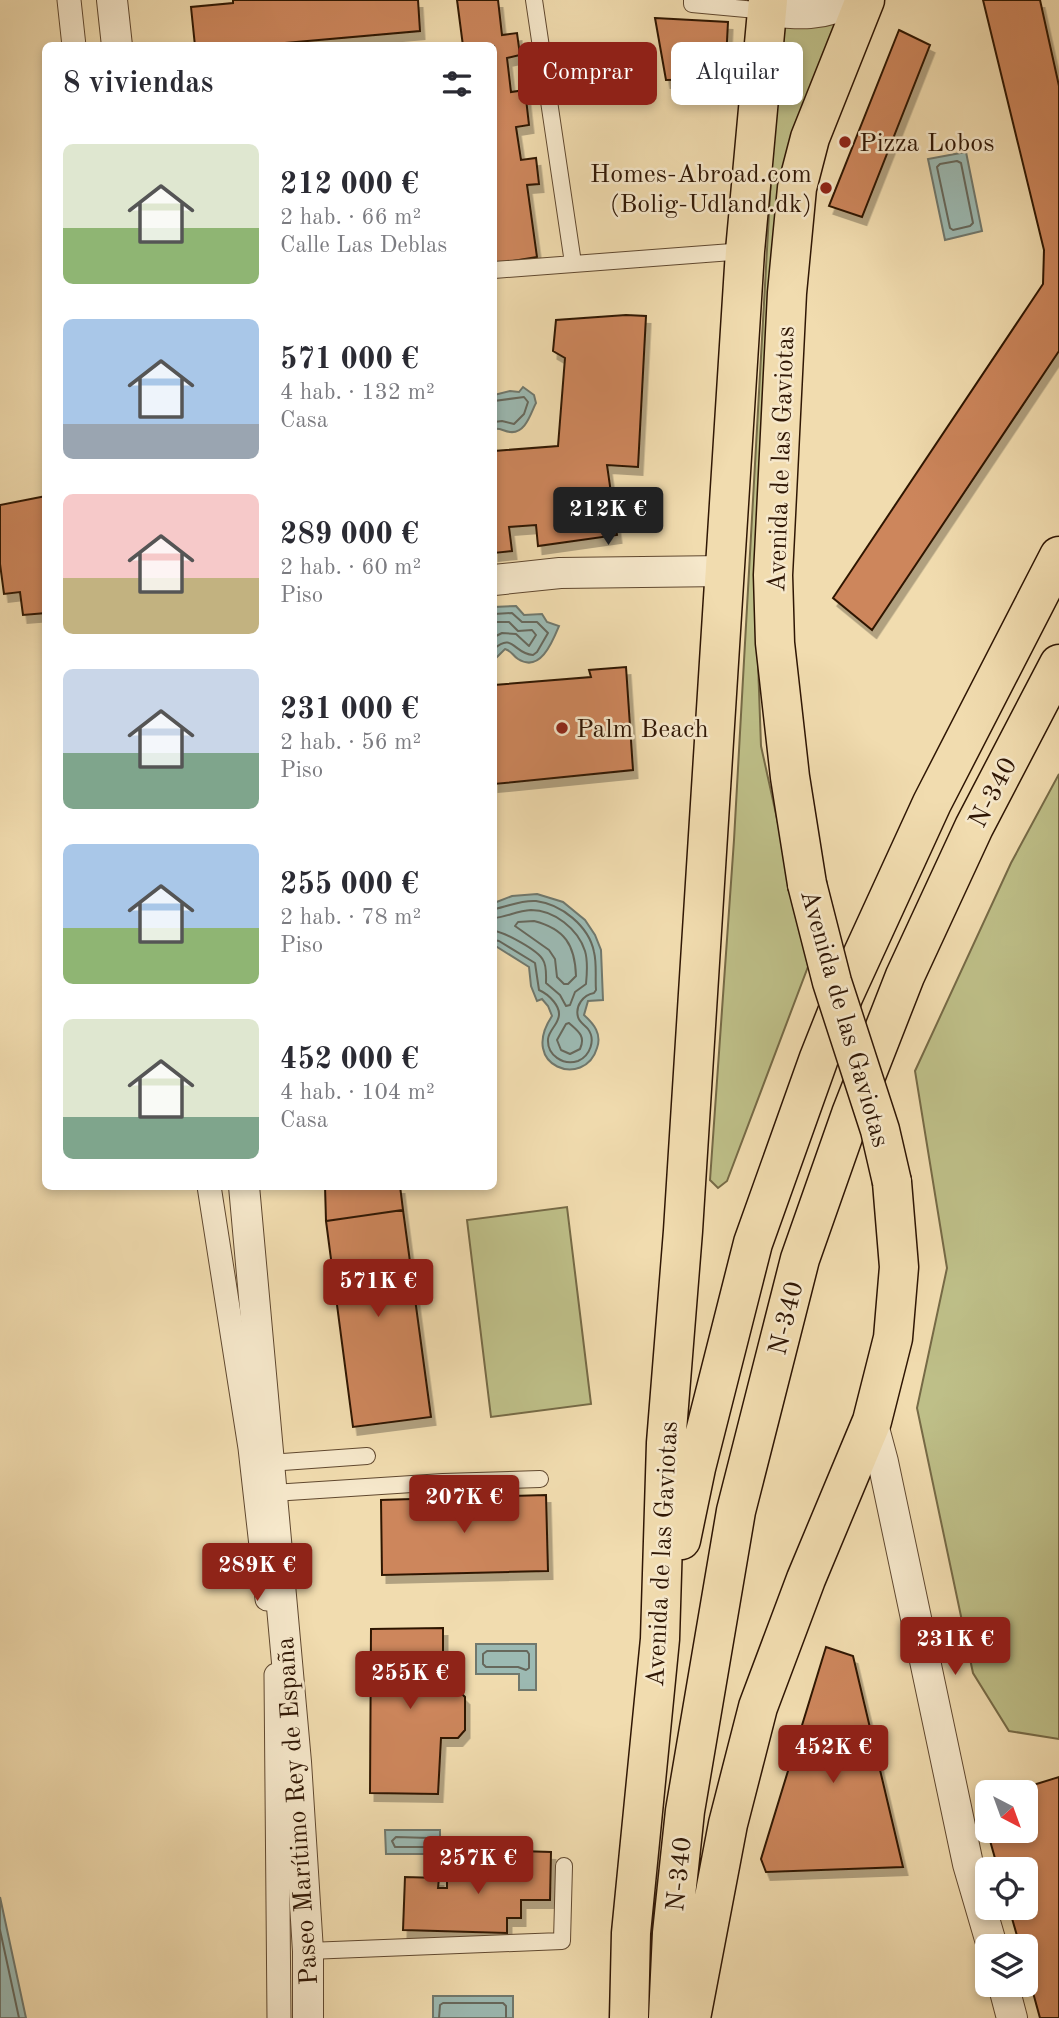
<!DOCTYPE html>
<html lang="es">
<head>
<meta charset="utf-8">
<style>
	body { margin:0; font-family:"Old Standard TT",serif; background:#f2f2f3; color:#2b2b33; height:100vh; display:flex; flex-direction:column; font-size:26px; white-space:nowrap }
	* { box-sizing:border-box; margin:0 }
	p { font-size:23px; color:#7c7c81 }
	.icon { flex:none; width:38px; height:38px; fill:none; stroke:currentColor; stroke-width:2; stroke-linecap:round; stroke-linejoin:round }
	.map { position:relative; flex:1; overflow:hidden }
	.panel { position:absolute; left:42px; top:42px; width:455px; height:1148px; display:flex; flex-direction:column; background:#fff; border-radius:10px; box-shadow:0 4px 10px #0003 }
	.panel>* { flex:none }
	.banner { position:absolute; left:518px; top:42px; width:436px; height:63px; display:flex; gap:14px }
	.needle { width:46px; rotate:139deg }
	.buttons { position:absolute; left:975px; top:1780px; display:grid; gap:14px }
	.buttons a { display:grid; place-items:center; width:63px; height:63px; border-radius:10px; background:#fff; box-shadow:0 4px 10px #0003; font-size:35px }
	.price { position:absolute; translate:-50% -60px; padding:0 16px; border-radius:7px; background:#8f2418; color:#fff; font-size:23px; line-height:46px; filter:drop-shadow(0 2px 4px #0008) }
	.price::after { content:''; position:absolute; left:50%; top:42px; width:21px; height:16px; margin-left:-10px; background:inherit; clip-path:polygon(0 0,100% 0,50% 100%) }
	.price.active { background:#222; color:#fff }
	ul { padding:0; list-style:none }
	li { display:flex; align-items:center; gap:21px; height:175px; padding:0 21px }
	li span { display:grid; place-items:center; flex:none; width:196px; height:140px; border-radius:10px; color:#555 }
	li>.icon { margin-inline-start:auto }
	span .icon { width:84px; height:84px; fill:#fffc; stroke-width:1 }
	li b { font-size:30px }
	h2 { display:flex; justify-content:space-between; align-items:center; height:84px; padding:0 21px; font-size:30px }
	.tag { padding:0 24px; border-radius:10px; background:#fff; box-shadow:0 4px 10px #0003; font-size:24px; line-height:63px }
	.tag.active { background:#8f2418; color:#fff }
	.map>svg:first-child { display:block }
	.green { fill:#bebf88; stroke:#766a46; stroke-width:2 }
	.water { fill:#9cbab3; stroke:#70786d; stroke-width:2 }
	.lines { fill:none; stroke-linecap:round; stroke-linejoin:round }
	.shore { stroke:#66685c; stroke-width:2 }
	.building { fill:#cd865c; stroke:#2f1604; stroke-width:2; filter:url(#shadow) }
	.service-casing { stroke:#60482f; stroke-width:18 }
	.pedestrian-casing { stroke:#60482f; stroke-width:25 }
	.minor-casing { stroke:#60482f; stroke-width:32 }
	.primary-casing { stroke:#2f1604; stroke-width:41 }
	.service { stroke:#f6e8cb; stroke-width:16 }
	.pedestrian { stroke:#f6e8cb; stroke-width:23 }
	.minor { stroke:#f6e8cb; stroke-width:30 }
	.primary { stroke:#f1dcaf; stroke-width:38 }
	.primary-bridge-casing { stroke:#2f1604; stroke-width:41; stroke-linecap:butt }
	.primary-bridge { stroke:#f1dcaf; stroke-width:38 }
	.poi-dot { fill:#8f2418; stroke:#f6e8cb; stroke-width:2.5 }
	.labels { text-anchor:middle; stroke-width:5; stroke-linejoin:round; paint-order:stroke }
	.poi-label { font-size:26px; fill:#2f1604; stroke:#f6e8cb; text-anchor:start }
	.street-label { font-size:26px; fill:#2f1604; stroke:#f6e8cb }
</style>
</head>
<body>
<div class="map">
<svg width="1059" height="2018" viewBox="0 0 1059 2018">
	<defs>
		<filter id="shadow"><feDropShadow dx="4.5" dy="8" stdDeviation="0" flood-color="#0004"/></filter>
	</defs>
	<rect width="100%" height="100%" fill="#f1dcaf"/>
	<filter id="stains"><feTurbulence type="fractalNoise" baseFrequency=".00286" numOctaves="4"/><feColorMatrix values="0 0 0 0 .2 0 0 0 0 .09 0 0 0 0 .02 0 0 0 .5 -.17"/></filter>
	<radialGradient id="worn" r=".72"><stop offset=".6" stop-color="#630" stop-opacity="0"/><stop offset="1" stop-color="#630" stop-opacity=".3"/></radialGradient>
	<!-- green -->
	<path class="green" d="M847 19 801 117 756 607 761 746 809 964 727 1181 718 1188 710 1180 734 840 774 124 785 25C808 28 825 27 847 19Z
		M1059 774V1739L1009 1731 973 1673 917 1408 947 1268 915 1071 1011 863Z
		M567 1207 591 1404 491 1417 467 1220Z"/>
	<!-- water -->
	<path class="water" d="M966 152 982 231 945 240 928 159Z
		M523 387 534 395 536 403C531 412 526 434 510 432 503 431 501 428 494 429V395L510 391 519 392Z
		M516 606 524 615 542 614 547 622 559 626C552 643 540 673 518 659 512 655 512 651 505 649L494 660C493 648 496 637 496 627L494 625V607Z
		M537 894 563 902 585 920 595 935 601 950 603 1000 588 1001 584 1015C594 1024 602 1034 597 1048 585 1089 518 1067 552 1016L548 1006 542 999 537 1001 531 986 529 967 494 945V903L512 896Z
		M476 1644H536V1690H519V1674H476Z
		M385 1830H440V1854H386Z
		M0 1897 26 2018H0Z
		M433 1996H513V2018H433Z"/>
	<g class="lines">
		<!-- shore -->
		<path class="shore" d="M957 161 961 163 973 223 970 226 953 230 950 228 937 167 940 164Z
			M494 401 524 397 528 402 524 414 514 424 502 421 494 422
			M494 614 512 613 522 622H537L548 633 537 652 533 655C514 654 513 632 494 649
			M494 622H509L518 631 532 630 536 635 529 646 516 634 502 633 494 637
			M494 909C508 907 519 900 536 901 561 904 589 926 594 952 597 964 595 978 596 990L594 993C583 995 575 1006 578 1017 579 1022 585 1025 588 1029 596 1040 590 1056 578 1061 563 1066 547 1055 548 1039 549 1031 556 1026 558 1019 563 1007 548 994 539 990L535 963 499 941 494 940
			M494 918C507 917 516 911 531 910 554 910 578 929 585 951 588 961 587 974 586 984L575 992 570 1005 566 1006 560 995 546 983C546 976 547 966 543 960 538 950 504 932 494 931
			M534 921C565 929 575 945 576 976L568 984H564L557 977 555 959 549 950 515 926 518 922Z
			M569 1023C578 1031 586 1036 580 1049L570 1054 561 1050 557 1040 566 1024Z
			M487 1651H527L529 1654V1668L526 1670 518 1667H486L483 1664V1654Z
			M396 1837 430 1838 433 1840V1844L430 1847H395L392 1841Z
			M0 1930 19 2018
			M439 2018 440 2005 443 2003H503L506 2006V2018"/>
	</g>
	<!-- building -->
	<path class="building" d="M233 0H418L420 31 251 46H195L191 7 233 3Z
		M457 0H498L502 35 517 33 520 55 507 58 511 92 525 90 529 125 516 127 521 160 536 158 539 184 527 185 537 257 494 264V46H463Z
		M983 0H1040L1059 86V351L872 630 833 598 1043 284 1044 250Z
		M655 18 728 22 725 79 666 80Z
		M899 30 930 45 862 217 829 206Z
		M626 315 646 316 638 467 607 465 617 535 538 546 536 525 509 527 512 551 494 553V451L558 446 565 358 553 351 556 320Z
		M46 496V613L23 615 20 592 4 594 0 564V505Z
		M626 667 633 770 494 784V685L591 677 589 670Z
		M325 1186H400L403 1210 326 1221Z
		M403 1210 431 1417 353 1427 326 1221Z
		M546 1495 548 1571 382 1575 381 1500Z
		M443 1628V1690L457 1689 465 1697V1730L458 1738H441L438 1794 370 1793 371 1629Z
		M826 1647 853 1656 903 1867 766 1872 761 1859Z
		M1059 1777V2018H1040L1026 1967V1946H1020L1009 1908H1026V1869H998L982 1812 987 1810V1830H1026V1800L1033 1798 1030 1786Z
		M511 1844H520V1851L551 1852 550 1900H521V1918H507V1933L403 1930 405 1877 439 1878 438 1888H447V1875L478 1876V1860L485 1859 484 1867 510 1868Z"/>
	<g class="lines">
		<!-- service casing -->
		<g class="service-casing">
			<path id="service" d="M534 0 573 263
				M692 0V4L767 11
				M494 270 745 251
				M269 1463 367 1456
				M273 1493 443 1482 540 1479
				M308 1951 562 1941 564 1866"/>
		</g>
		<!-- pedestrian casing -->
		<g class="pedestrian-casing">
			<path id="pedestrian" d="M69 0 74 46
				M209 1186 250 1448 267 1599
				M276 1675 279 2018"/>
		</g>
		<!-- minor casing -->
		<g class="minor-casing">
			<path id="minor" d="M112 0 117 46
				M767 11C796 14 825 17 851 0
				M494 580 560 573 725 571
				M244 1186 296 1762 308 1951V2018
				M872 1421 883 1462 968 1864 992 1946
				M1003 1984 1012 2018"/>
		</g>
		<!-- primary casing -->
		<g class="primary-casing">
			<path id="primary" d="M807 884 790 777 775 643 773 575 787 293 797 188 810 138 865 0
				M681 1540 696 1468 753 1243 819 1058 844 995 932 803 1059 556
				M629 2018 631 1933 660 1639 666 1443 683 1231 745 251 768 0
				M668 2018 672 1933 685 1811 736 1511 800 1259 851 1114 905 976 974 827 1059 664
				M691 2018 728 1824 758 1707 806 1579 872 1421 893 1338 899 1267 892 1182"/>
		</g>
		<!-- service -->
		<use href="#service" class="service"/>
		<!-- pedestrian -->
		<use href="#pedestrian" class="pedestrian"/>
		<!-- minor -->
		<use href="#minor" class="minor"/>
		<!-- primary -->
		<use href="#primary" class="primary"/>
		<!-- primary-bridge casing -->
		<g class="primary-bridge-casing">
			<path id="primary-bridge" d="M807 884 832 982 880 1130 892 1182"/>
		</g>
		<!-- primary-bridge -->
		<use href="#primary-bridge" class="primary-bridge"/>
	</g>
	<!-- markers -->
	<g class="poi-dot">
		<circle cx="845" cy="142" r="7"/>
		<circle cx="826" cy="188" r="7"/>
		<circle cx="562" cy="728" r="7"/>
	</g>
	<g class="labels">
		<!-- poi labels -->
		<g class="poi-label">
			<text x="859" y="151">Pizza Lobos</text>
			<text x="812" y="182" text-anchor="end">Homes-Abroad.com<tspan x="812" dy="30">(Bolig-Udland.dk)</tspan></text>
			<text x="576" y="737">Palm Beach</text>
		</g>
		<!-- street labels -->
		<g class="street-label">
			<text transform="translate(780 459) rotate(-88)" y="9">Avenida de las Gaviotas</text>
			<text transform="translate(992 792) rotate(-63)" y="9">N-340</text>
			<text transform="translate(846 1018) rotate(74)" y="9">Avenida de las Gaviotas</text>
			<text transform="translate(785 1318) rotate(-76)" y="9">N-340</text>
			<text transform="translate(661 1554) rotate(-87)" y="9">Avenida de las Gaviotas</text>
			<text transform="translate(296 1811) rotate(-94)" y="9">Paseo Marítimo Rey de España</text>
			<text transform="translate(678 1874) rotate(-84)" y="9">N-340</text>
		</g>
	</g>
	<rect width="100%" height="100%" filter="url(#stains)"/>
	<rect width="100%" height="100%" fill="url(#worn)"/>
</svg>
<div class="buttons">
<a><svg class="needle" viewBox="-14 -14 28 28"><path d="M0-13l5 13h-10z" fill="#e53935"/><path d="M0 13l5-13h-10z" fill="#7c7c81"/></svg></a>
<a><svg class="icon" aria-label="locate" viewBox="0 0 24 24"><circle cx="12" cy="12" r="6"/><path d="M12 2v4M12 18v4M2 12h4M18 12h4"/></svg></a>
<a><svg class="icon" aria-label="layers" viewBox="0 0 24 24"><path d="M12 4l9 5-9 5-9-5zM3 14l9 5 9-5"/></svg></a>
</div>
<b class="price active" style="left:608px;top:547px">212K €</b>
<b class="price" style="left:378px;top:1319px">571K €</b>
<b class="price" style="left:464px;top:1535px">207K €</b>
<b class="price" style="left:257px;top:1603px">289K €</b>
<b class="price" style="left:955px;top:1677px">231K €</b>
<b class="price" style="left:410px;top:1711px">255K €</b>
<b class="price" style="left:833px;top:1785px">452K €</b>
<b class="price" style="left:478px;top:1896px">257K €</b>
<div class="banner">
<a class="tag active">Comprar</a>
<a class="tag">Alquilar</a>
</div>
<section class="panel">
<h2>8 viviendas<svg class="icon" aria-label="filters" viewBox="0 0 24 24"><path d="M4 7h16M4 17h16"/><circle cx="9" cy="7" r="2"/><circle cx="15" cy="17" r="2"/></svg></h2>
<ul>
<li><span style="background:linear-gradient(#dfe7d0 60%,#8fb573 0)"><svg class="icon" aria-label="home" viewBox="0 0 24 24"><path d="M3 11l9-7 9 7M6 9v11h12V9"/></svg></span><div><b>212 000 €</b><p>2 hab. · 66 m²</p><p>Calle Las Deblas</p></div></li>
<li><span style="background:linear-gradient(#a9c7e8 75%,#9aa5b1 0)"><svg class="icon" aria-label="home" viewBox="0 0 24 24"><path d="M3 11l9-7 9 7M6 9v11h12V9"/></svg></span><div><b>571 000 €</b><p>4 hab. · 132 m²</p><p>Casa</p></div></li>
<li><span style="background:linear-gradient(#f6c9c9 60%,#c2b280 0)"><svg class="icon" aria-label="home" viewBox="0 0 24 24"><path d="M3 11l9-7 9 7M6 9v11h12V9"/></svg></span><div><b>289 000 €</b><p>2 hab. · 60 m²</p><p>Piso</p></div></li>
<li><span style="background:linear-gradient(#c9d6e8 60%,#7fa58c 0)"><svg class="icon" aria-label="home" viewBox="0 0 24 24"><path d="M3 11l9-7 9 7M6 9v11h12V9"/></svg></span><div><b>231 000 €</b><p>2 hab. · 56 m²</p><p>Piso</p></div></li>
<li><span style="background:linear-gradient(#a9c7e8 60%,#8fb573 0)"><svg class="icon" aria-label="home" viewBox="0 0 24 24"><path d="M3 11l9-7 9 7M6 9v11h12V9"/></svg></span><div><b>255 000 €</b><p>2 hab. · 78 m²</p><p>Piso</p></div></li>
<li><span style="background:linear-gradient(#dfe7d0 70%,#7fa58c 0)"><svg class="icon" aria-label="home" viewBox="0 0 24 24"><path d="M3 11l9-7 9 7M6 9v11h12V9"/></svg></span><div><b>452 000 €</b><p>4 hab. · 104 m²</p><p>Casa</p></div></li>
</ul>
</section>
</div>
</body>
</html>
